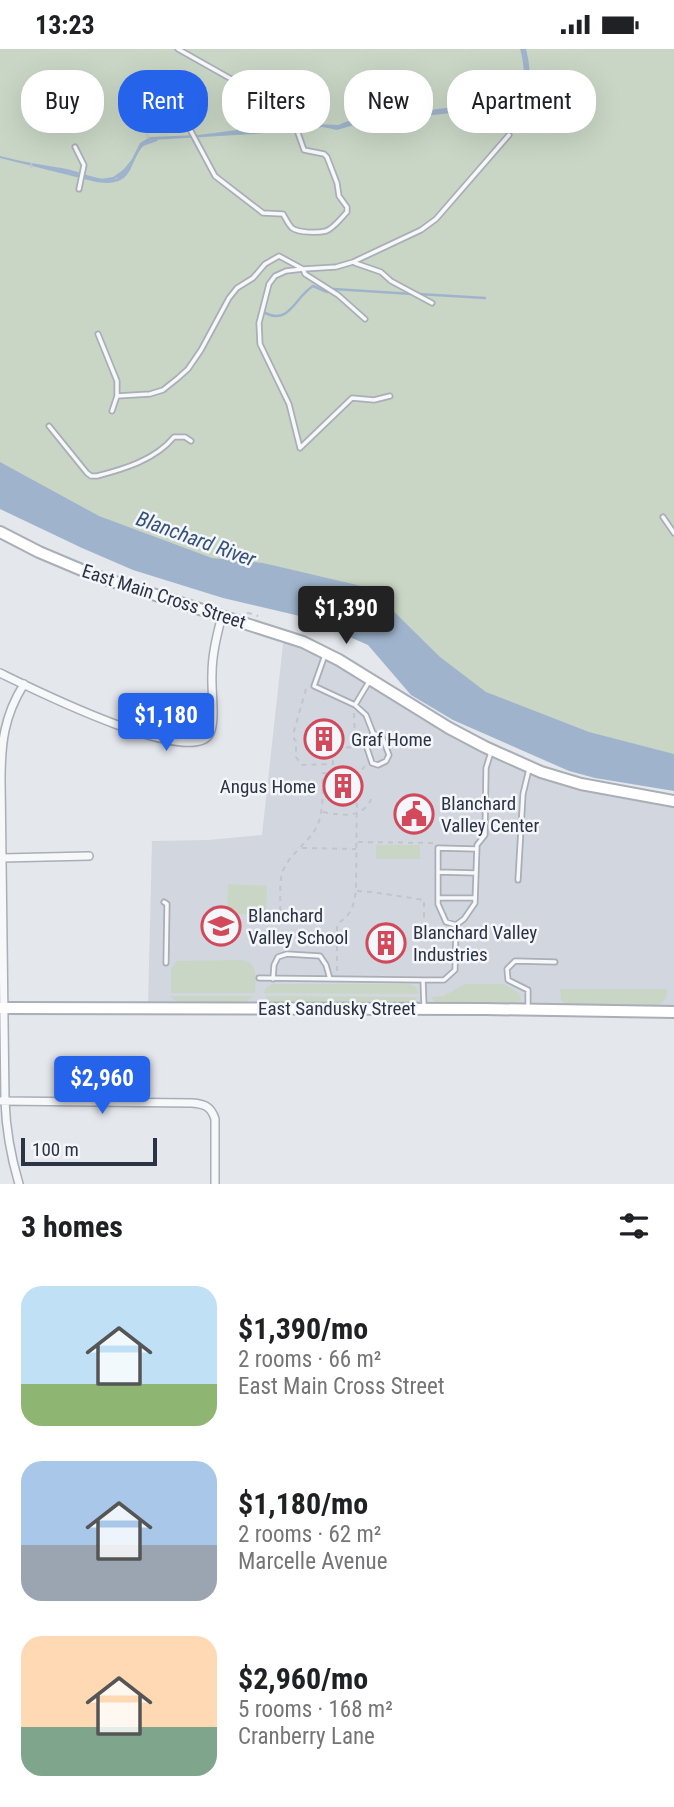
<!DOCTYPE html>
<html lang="en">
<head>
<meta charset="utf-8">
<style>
	body { margin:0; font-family:"Roboto Condensed",sans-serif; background:#f2f2f2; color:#202124; height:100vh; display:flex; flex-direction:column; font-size:26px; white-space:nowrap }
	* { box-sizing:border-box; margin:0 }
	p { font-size:23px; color:#757577 }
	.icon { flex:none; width:38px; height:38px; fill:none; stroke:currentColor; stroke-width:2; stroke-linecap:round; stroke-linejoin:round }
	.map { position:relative; height:1135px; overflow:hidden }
	.panel { display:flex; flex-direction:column; background:#fff; flex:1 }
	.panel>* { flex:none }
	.banner { position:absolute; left:21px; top:21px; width:634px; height:63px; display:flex; gap:14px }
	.scale { position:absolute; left:21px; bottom:18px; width:136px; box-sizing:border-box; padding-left:7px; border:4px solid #2b3445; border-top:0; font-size:19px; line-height:24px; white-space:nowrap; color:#2b3445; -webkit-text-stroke:5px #f4f6f9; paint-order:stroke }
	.price { position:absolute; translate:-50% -60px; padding:0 16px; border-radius:7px; background:#2563eb; color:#fff; font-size:23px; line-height:46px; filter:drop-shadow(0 2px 4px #0008) }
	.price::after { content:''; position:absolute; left:50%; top:42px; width:21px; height:16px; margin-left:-10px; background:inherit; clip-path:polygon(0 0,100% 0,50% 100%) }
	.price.active { background:#222; color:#fff }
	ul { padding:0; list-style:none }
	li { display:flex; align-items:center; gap:21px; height:175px; padding:0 21px }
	li span { display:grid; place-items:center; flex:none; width:196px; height:140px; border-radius:21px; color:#555 }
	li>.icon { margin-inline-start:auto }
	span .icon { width:84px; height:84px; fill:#fffc; stroke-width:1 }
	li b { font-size:30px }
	h2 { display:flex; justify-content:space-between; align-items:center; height:84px; padding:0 21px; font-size:30px }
	.tag { padding:0 24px; border-radius:28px; background:#fff; box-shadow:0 7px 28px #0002; font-size:24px; line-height:63px }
	.tag.active { background:#2563eb; color:#fff }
	.status { display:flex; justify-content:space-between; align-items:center; height:49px; padding:0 35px; background:#fff; direction:ltr }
	.status svg { height:19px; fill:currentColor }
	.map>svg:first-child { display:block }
	.built { fill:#d2d6de }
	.green { fill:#c9d6c5 }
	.water { fill:#9fb4cc }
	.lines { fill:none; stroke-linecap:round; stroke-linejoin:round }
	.stream { stroke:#9fb4cc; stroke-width:2.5 }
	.lane-casing { stroke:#a9aeb7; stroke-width:7 }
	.street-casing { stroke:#a9aeb7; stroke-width:10 }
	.secondary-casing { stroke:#a9aeb7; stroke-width:14 }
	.path { stroke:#c2c5cb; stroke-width:2; stroke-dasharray:5 5; stroke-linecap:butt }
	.lane { stroke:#f7f8fa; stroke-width:3.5 }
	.street { stroke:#f7f8fa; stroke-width:7 }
	.secondary { stroke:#fff; stroke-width:10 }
	.labels { text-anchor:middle; stroke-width:5; stroke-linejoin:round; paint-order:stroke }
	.street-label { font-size:19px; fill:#2b3445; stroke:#f4f6f9 }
	.poi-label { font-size:19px; fill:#2b3445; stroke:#f4f6f9; text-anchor:start }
	.water-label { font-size:21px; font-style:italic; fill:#34527a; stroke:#f4f6f9 }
</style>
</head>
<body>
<div class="status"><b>13:23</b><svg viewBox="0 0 49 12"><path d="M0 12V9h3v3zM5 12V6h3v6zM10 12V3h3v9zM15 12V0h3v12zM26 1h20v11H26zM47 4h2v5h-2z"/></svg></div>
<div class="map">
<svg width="674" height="1135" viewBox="0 0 674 1135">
	<rect width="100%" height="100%" fill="#e4e7ec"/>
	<!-- built -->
	<path class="built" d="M284 586 420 662 541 723 674 752V963L148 958 152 792 209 791 262 786Z"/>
	<!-- green -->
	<path class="green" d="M0 0H674V720L461 653 361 563 0 436Z
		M376 796H420V810H376Z
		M228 835 267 837 266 866 227 864Z
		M243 911C259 914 255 931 255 944H171V920L177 912Z
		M272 935H409L416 938 419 945 264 944 265 940Z
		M465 935H504L519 944 521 952 516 955 437 954 430 948 444 947Z
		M560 940H667C667 950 665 952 657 957L566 955 561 951Z
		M171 947H254L247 952 238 954 177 953Z
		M265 947 414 948 418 949 409 955 274 954 269 952Z"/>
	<!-- water -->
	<path class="water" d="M520 0H526C531 21 534 43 514 57L379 72 354 76 337 81 323 78 254 85 151 91C125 105 141 143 92 132L0 109V107C22 113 45 116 67 120 83 124 99 132 116 130L132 110 140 94 150 88 198 86 253 79 293 78 316 75 338 76 351 71 509 51C514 48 520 46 522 40 526 31 523 9 520 0Z
		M0 413 99 467 212 509 263 514 370 539 440 608 486 643 589 683 674 705V742L595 729 569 722 453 671 411 646 368 596 304 568 223 549 133 521 82 499 0 460Z"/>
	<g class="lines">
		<!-- stream -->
		<path class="stream" d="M142 96 156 91
			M103 131 114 129 125 121
			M418 245 485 249
			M265 264C290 276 295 248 313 237L327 243 334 240 412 245"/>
		<!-- lane casing -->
		<g class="lane-casing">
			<path id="lane" d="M159 44 185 71 215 127 263 164 283 165C286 170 288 175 292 179 299 184 318 184 326 182 334 179 341 169 347 163V158L339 147 337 134 327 108 324 105 304 101 298 84 297 69 286 61 178 0
				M75 98 84 116 79 140
				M355 214 381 223 391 232 432 254
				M98 285 117 332V347L150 345 163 341 178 329 188 320 201 301 229 249 237 239 253 229 265 215 279 207 303 220 336 218 353 213 421 181 436 170 509 86
				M112 362 117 347
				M49 377 87 424 91 427H97C124 420 155 411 174 388H185L191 392
				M300 399 289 355 260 295 259 274 269 235 275 227 286 222 303 220 305 225 338 246 365 270
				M300 399 352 349 374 351 390 347
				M663 468 674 484
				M325 606 314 637 355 656 370 631
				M355 656 366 666 373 684 383 690 389 706 386 712 378 716 372 714 366 696 373 684
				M438 823 476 824
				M518 831 523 745 529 720
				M438 849H474
				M164 853 167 855 166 914
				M456 876 446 873 438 855V799L476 800
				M259 929 423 931 424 957
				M273 930 274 916 278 908 287 905 320 907 326 916 330 930
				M423 931H444L455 921 456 876 464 870 475 854 477 796 485 786 486 719 491 703
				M528 958V941L508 931 507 920 515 912 555 913"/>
		</g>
		<!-- street casing -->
		<g class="street-casing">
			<path id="street" d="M0 624C27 637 194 721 210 684 216 672 211 640 212 625 212 605 217 586 222 566
				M2 809 89 807
				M1 1052 192 1054C204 1055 211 1057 215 1070V1135
				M19 1135C11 1108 6 1081 5 1052L1 731C1 694 4 667 24 635"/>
		</g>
		<!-- secondary casing -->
		<g class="secondary-casing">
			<path id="secondary" d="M0 483 39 503 96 527 303 593 339 611 449 679 485 698 541 723 581 735 674 752
				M0 959 485 960 674 963"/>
		</g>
		<!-- path -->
		<path class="path" d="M248 77V86
			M147 85 151 95
			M31 119 32 110
			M247 564 253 565 258 567
			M306 640 294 682V690L296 692V708L302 716 333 715
			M354 664 355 697
			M323 763C345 767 364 770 373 746
			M358 793 436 794
			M302 799 356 800
			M357 842 372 843 424 851V872
			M283 869H280C281 856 279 836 282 824 287 809 304 796 313 784 325 767 322 745 323 724L333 725V699L360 698
			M337 922V875C352 865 353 859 356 842L357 727 365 717"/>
		<!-- lane -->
		<use href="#lane" class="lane"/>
		<!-- street -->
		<use href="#street" class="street"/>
		<!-- secondary -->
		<use href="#secondary" class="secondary"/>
	</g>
	<!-- icons -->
	<defs>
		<g id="building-ring" transform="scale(2.0125)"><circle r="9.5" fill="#f4f6f9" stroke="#d1495b" stroke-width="1.5"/><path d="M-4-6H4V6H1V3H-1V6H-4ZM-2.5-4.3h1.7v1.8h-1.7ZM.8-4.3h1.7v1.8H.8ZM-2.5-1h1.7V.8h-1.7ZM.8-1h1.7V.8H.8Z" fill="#d1495b"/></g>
		<g id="civic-ring" transform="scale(2.0125)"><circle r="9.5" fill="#f4f6f9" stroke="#d1495b" stroke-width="1.5"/><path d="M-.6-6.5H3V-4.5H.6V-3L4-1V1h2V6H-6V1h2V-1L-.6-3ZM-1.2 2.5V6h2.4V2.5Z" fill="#d1495b"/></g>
		<g id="school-ring" transform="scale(2.0125)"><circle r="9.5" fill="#f4f6f9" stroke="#d1495b" stroke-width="1.5"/><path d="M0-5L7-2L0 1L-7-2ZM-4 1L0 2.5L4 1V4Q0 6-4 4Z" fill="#d1495b"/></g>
	</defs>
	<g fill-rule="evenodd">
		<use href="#building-ring" x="324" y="690"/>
		<use href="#building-ring" x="343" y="737"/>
		<use href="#civic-ring" x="414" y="765"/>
		<use href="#school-ring" x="221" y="877"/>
		<use href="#building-ring" x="386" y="894"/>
	</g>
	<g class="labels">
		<!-- street labels -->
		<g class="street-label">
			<text transform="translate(164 547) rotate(18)" y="7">East Main Cross Street</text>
			<text x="337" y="966">East Sandusky Street</text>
		</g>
		<!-- poi labels -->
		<g class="poi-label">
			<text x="351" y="697">Graf Home</text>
			<text x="316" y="744" text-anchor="end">Angus Home</text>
			<text x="441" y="761">Blanchard<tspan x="441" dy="22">Valley Center</tspan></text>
			<text x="248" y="873">Blanchard<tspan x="248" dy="22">Valley School</tspan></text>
			<text x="413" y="890">Blanchard Valley<tspan x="413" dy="22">Industries</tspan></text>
		</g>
		<!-- water labels -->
		<g class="water-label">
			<text transform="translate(196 490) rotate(20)" y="7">Blanchard River</text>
		</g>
	</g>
</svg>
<div class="scale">100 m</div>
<b class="price active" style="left:346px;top:597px">$1,390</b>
<b class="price" style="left:166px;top:704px">$1,180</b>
<b class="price" style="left:102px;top:1067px">$2,960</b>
<div class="banner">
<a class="tag">Buy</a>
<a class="tag active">Rent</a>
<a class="tag">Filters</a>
<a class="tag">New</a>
<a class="tag">Apartment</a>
</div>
</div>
<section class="panel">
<h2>3 homes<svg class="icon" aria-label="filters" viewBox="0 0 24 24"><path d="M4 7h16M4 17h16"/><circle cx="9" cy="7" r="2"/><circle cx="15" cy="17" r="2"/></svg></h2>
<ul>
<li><span style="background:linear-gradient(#bfe0f5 70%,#8fb573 0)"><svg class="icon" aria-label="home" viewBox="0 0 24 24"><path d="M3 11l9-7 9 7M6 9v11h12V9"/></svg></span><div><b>$1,390/mo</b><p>2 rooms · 66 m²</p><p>East Main Cross Street</p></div></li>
<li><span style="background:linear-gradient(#a9c7e8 60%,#9aa5b1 0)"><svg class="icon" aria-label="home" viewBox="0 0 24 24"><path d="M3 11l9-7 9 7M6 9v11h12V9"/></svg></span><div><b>$1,180/mo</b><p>2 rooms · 62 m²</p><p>Marcelle Avenue</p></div></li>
<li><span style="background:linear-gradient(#ffd9b3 65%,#7fa58c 0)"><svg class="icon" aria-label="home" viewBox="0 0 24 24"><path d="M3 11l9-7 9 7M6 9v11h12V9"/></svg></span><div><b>$2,960/mo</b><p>5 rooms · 168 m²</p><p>Cranberry Lane</p></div></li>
</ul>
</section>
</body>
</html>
